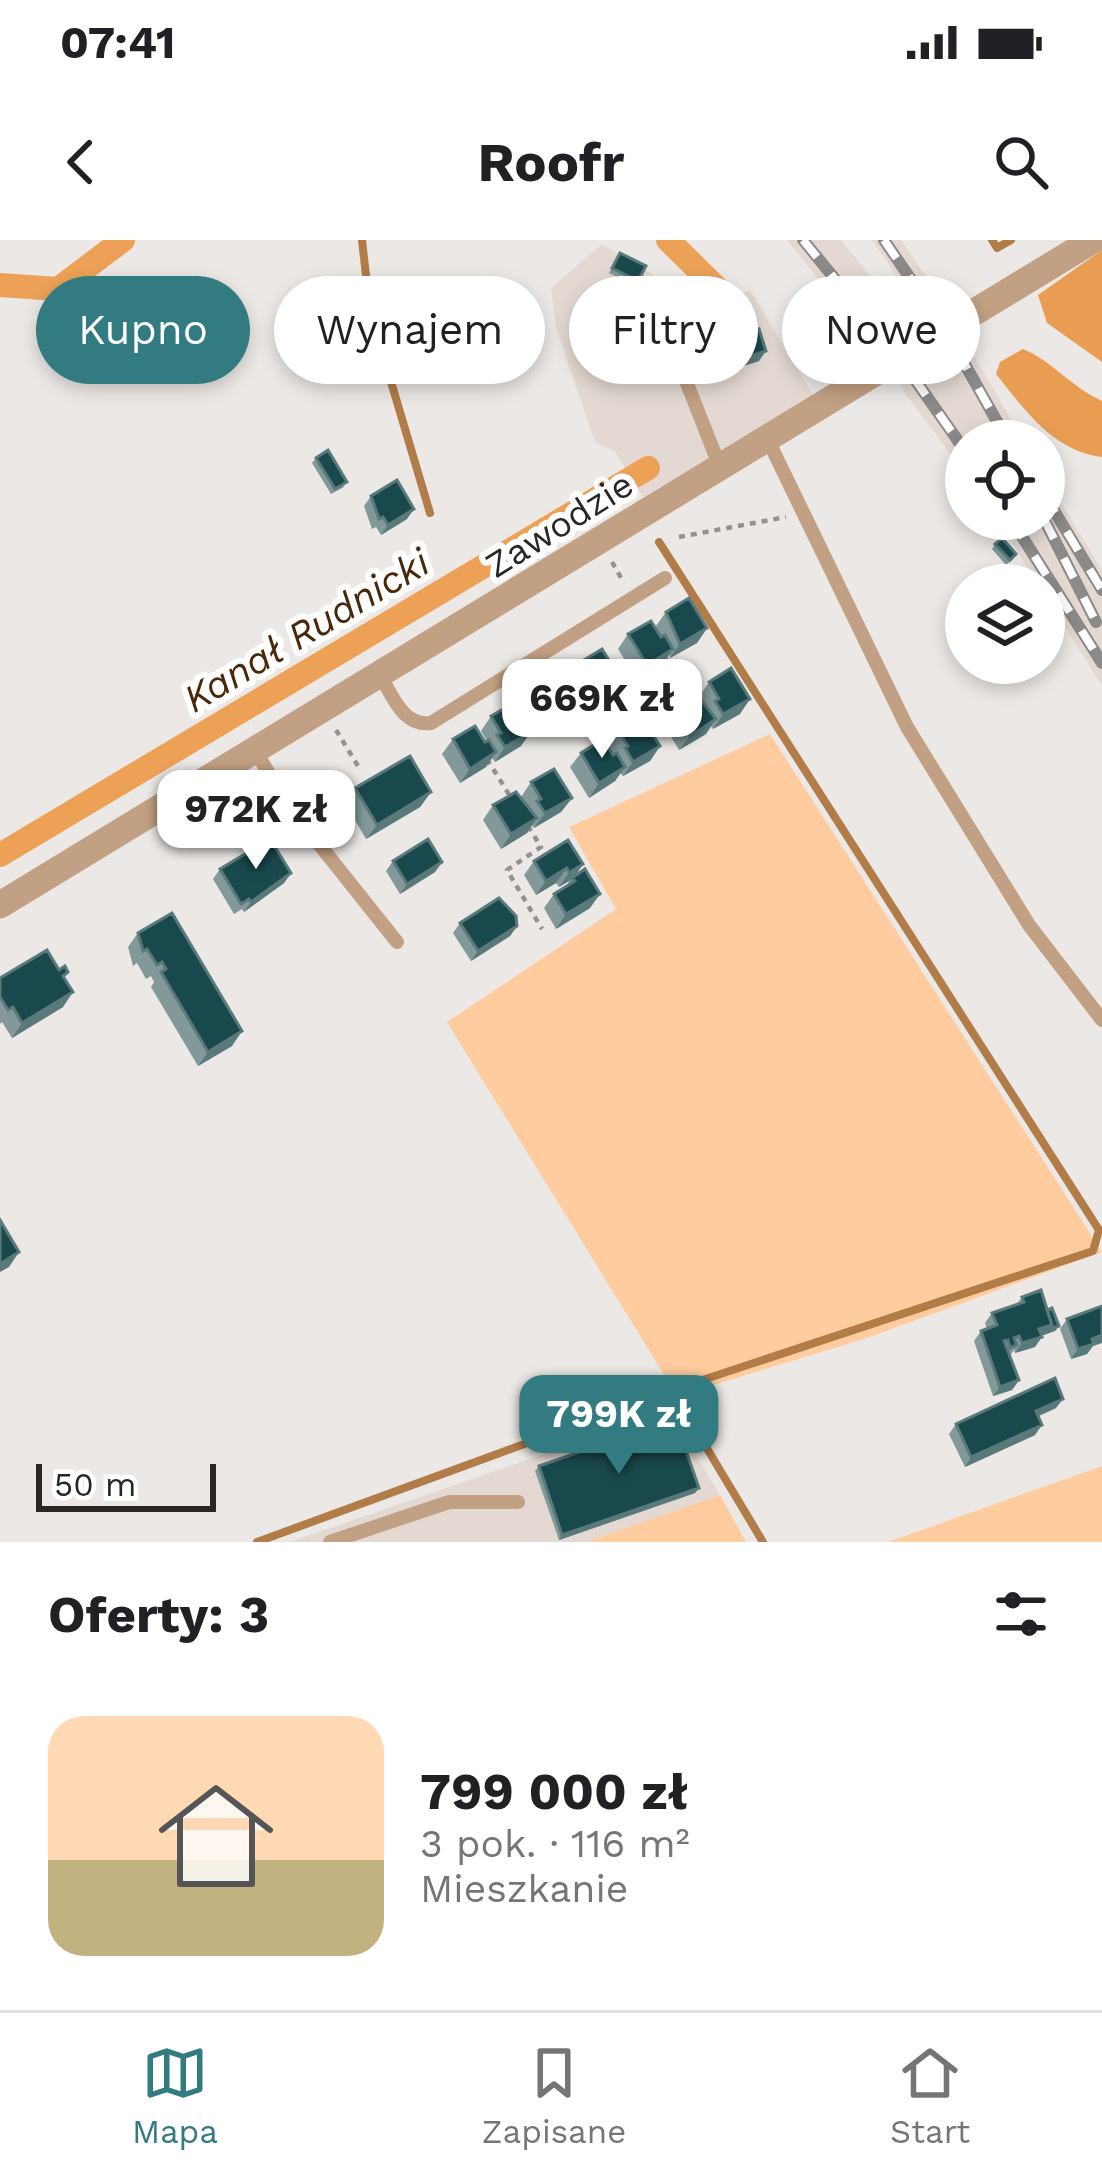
<!DOCTYPE html>
<html lang="pl">
<head>
<meta charset="utf-8">
<style>
	body { margin:0; font-family:"Work Sans",sans-serif; background:#f2f2f2; color:#202124; height:100vh; display:flex; flex-direction:column; font-size:45px; white-space:nowrap }
	* { box-sizing:border-box; margin:0 }
	p { font-size:39px; color:#757577 }
	.icon { flex:none; width:66px; height:66px; fill:none; stroke:currentColor; stroke-width:2; stroke-linecap:round; stroke-linejoin:round }
	.map { position:relative; height:1302px; overflow:hidden }
	.details { display:flex; flex-direction:column; background:#fff; flex:1 }
	.details>* { flex:none }
	.banner { position:absolute; left:36px; top:36px; width:1032px; height:108px; display:flex; gap:24px }
	.controls { position:absolute; left:945px; top:180px; display:grid; gap:24px }
	.controls a { display:grid; place-items:center; width:120px; height:120px; border-radius:50%; background:#fff; box-shadow:0 6px 18px #0003; font-size:60px }
	.scale { position:absolute; left:36px; bottom:30px; width:180px; box-sizing:border-box; padding-left:12px; border:6px solid #282726; border-top:0; font-size:33px; line-height:42px; white-space:nowrap; color:#282726; -webkit-text-stroke:9px #fff; paint-order:stroke }
	.price { position:absolute; translate:-50% -102px; padding:0 27px; border-radius:24px; background:#fff; color:#222; font-size:39px; line-height:78px; filter:drop-shadow(0 3px 6px #0008) }
	.price::after { content:''; position:absolute; left:50%; top:72px; width:36px; height:27px; margin-left:-18px; background:inherit; clip-path:polygon(0 0,100% 0,50% 100%) }
	.price.current { background:#327b80; color:#fff }
	ul { padding:0; list-style:none }
	li { display:flex; align-items:center; gap:36px; height:300px; padding:0 48px }
	li+li { border-top:3px solid #e0e0e0 }
	li span { display:grid; place-items:center; flex:none; width:336px; height:240px; border-radius:36px; color:#555 }
	li>.icon { margin-inline-start:auto }
	span .icon { width:144px; height:144px; fill:#fffc; stroke-width:1 }
	li b { font-size:51px }
	h2 { display:flex; justify-content:space-between; align-items:center; height:144px; padding:0 48px; font-size:51px }
	.tag { padding:0 42px; border-radius:54px; background:#fff; box-shadow:0 6px 18px #0003; font-size:42px; line-height:108px }
	.tag.current { background:#327b80; color:#fff }
	.status { display:flex; justify-content:space-between; align-items:center; height:84px; padding:0 60px; background:#fff; direction:ltr }
	.status svg { height:33px; fill:currentColor }
	header { display:flex; justify-content:space-between; align-items:center; height:156px; padding:0 48px; background:#fff; font-size:54px; font-weight:700 }
	.menu { display:flex; justify-content:space-around; align-items:center; height:168px; border-top:3px solid #e0e0e0; background:#fff; font-size:33px; color:#757577 }
	.menu a { display:grid; justify-items:center; gap:6px }
	.menu .current { color:#327b80 }
	.map>svg:first-child { display:block }
	.built { fill:#e3d9d2 }
	.green { fill:#fecc9f }
	.forest { fill:#e89d53 }
	.lines { fill:none; stroke-linecap:round; stroke-linejoin:round }
	.stream { stroke:#b17c48; stroke-width:8 }
	.canal { stroke:#eca157; stroke-width:24 }
	.path { stroke:#949290; stroke-width:4.5; stroke-dasharray:6 6; stroke-linecap:butt }
	.service { stroke:#c2a083; stroke-width:14 }
	.minor { stroke:#c2a083; stroke-width:27 }
	.rail-casing { stroke:#8c8a88; stroke-width:12 }
	.rail { stroke:#fff; stroke-width:8; stroke-dasharray:22; stroke-linecap:butt }
	.wall { fill:#829899 }
	.shaded-wall { fill:#59797b }
	.building { fill:#1a494d; stroke:#59797b; stroke-width:3 }
	.labels { text-anchor:middle; stroke-width:12; stroke-linejoin:round; paint-order:stroke }
	.street-label { font-size:36px; fill:#282726; stroke:#fff }
	.water-label { font-size:39px; font-style:italic; fill:#472909; stroke:#fff }
</style>
</head>
<body>
<div class="status"><b>07:41</b><svg viewBox="0 0 49 12"><path d="M0 12V9h3v3zM5 12V6h3v6zM10 12V3h3v9zM15 12V0h3v12zM26 1h20v11H26zM47 4h2v5h-2z"/></svg></div>
<header><svg class="icon" aria-label="back" viewBox="0 0 24 24"><path d="M15 5l-7 7 7 7"/></svg>Roofr<svg class="icon" aria-label="search" viewBox="0 0 24 24"><circle cx="10" cy="10" r="6"/><path d="M15 15l6 6"/></svg></header>
<div class="map">
<svg width="1102" height="1302" viewBox="0 0 1102 1302">
	<rect width="100%" height="100%" fill="#ebe8e5"/>
	<!-- built -->
	<path class="built" d="M787 0H841L904 78V92L881 109 872 106Z
		M872 0H901L941 58 939 68 927 75 920 71Z
		M602 4 714 71 734 66V57L750 50 813 155 643 257 615 212 595 202 556 88 551 48Z
		M965 101 1024 201H966V235L900 146 920 126Z
		M1044 235 1102 330V446L1044 353V345H1039L996 279H1044Z
		M669 1171 720 1255 586 1302H290Z"/>
	<!-- green -->
	<path class="green" d="M770 494 1102 1012 864 1099 677 1156 447 782 616 669 569 587Z
		M1102 1226V1302H888Z
		M720 1255 746 1302H586Z"/>
	<!-- forest -->
	<path class="forest" d="M1102 10V122L1047 83 1038 55Z
		M1023 109C1052 121 1070 146 1102 161V217C1053 211 1025 170 996 134L1000 122Z"/>
	<g class="lines">
		<!-- stream -->
		<path class="stream" d="M362 0 370 71 430 273
			M992 0 997 8 1011 0
			M620 243 630 257
			M672 1150 763 1302
			M257 1302 672 1150 1093 1011 1099 990 659 302"/>
		<!-- canal -->
		<path class="canal" d="M668 0 729 60
			M0 45 58 49 123 0
			M0 615 648 228"/>
		<!-- path -->
		<path class="path" d="M679 297 786 277
			M612 322 624 343
			M665 416 689 458
			M573 465 599 506
			M336 490 361 531
			M487 519 513 561
			M528 586 541 607 507 630 542 689"/>
		<!-- service -->
		<path class="service" d="M639 41 654 60 720 227
			M675 110 719 95
			M767 198 907 487 1029 685 1102 780
			M380 435C392 455 403 487 431 483L665 338
			M255 511 291 569 397 702
			M330 1302 449 1262H518"/>
		<!-- minor -->
		<path class="minor" d="M0 665 1093 0"/>
		<!-- rail casing -->
		<g class="rail-casing">
			<path id="rail" d="M803 0 899 117 966 212
				M884 0 945 89 1008 201
				M1044 254 1102 350
				M1011 279 1102 423
				M1044 279 1096 382"/>
		</g>
		<!-- rail -->
		<use href="#rail" class="rail"/>
	</g>
	<!-- wall -->
	<path class="wall" d="M620 13 646 26 635 46 609 33Z
		M698 108 759 121 699 140 691 118Z
		M316 218 344 247 331 254 312 223Z
		M371 256 407 279 381 295 376 287 372 289 364 266Z
		M995 304 1013 319 1006 325 992 309Z
		M666 372 707 388 697 403 670 418 669 415 663 423 637 440 618 409 628 394 660 396 656 386Z
		M579 423 620 438 609 453 582 468 580 465 574 474 548 490 530 461 540 446 574 447 569 437Z
		M709 442 740 474 713 489 711 486 706 494 679 510 661 480 671 465 699 457Z
		M491 476 521 506 495 522 492 518 486 527 460 543 442 514 453 499 487 501 481 491Z
		M618 490 660 506 650 521 623 536 620 533 615 541 589 558 570 527 581 513 614 515 608 504Z
		M531 542 572 558 561 572 534 588 532 585 527 593 501 609 483 580 493 565 521 557Z
		M355 548 431 552 420 567 366 599 345 563Z
		M393 621 442 622 435 632 400 654 386 631Z
		M534 621 583 624 575 636 590 668 556 689 544 668 554 654 566 647 570 640 559 647 556 643 536 655 524 635Z
		M220 629 291 633 284 643 244 672 242 669 234 674 213 639Z
		M460 683 517 686 510 696 471 721 453 693Z
		M138 693 232 806 198 826 151 747 154 742 151 736 146 739 137 723 133 726 128 707Z
		M59 730 68 732 64 738 63 767 12 798 2 782 0 784V738Z
		M1022 1057 1047 1070 1059 1086 1055 1091 1041 1096 1035 1107 1015 1113 1014 1110 1010 1116 1019 1140 1012 1150 993 1156 974 1101 981 1091 987 1089 985 1083 992 1073 1017 1064Z
		M1067 1079 1093 1106 1087 1114 1071 1119 1060 1089Z
		M1056 1168 1039 1176 1035 1195 965 1227 949 1194 956 1184Z
		M539 1226 699 1248 695 1253 559 1300 535 1231Z"/>
	<!-- shaded-wall -->
	<path class="shaded-wall" d="M766 111 759 121 699 140 706 130Z
		M414 269 407 279 381 295 388 285Z
		M707 388 697 403 670 418 680 404Z
		M673 409 663 423 637 440 647 425Z
		M620 438 609 453 582 468 593 454Z
		M584 459 574 474 548 490 558 475Z
		M750 459 740 474 713 489 723 474Z
		M716 479 706 494 679 510 690 496Z
		M531 492 521 506 495 522 505 507Z
		M660 506 650 521 623 536 633 522Z
		M496 512 486 527 460 543 470 529Z
		M625 527 615 541 589 558 599 543Z
		M431 552 420 567 366 599 377 585Z
		M572 558 561 572 534 588 545 573Z
		M537 578 527 593 501 609 511 594Z
		M442 622 435 632 400 654 407 644Z
		M583 624 573 639 559 647 569 633Z
		M567 628 556 643 536 655 546 641Z
		M291 633 284 643 244 672 251 662Z
		M600 654 590 668 556 689 566 674Z
		M517 686 510 696 471 721 478 711Z
		M73 752 63 767 12 798 22 783Z
		M242 791 232 806 198 826 208 812Z
		M19 1012 9 1027 0 1032V1024Z
		M1052 1085 1059 1086 1055 1091 1032 1099 1039 1089Z
		M1102 1095V1103L1093 1106 1087 1114 1071 1119 1078 1109 1092 1099Z
		M1042 1097 1035 1107 1015 1113 1022 1103Z
		M1019 1140 1012 1150 993 1156 1000 1147Z
		M1063 1159 1056 1168 1029 1180 1036 1171Z
		M1042 1185 1035 1195 965 1227 971 1217Z
		M699 1248 695 1253 559 1300 562 1295Z"/>
	<!-- building -->
	<path class="building" d="M620 13 646 26 638 41 612 28Z
		M759 89 766 111 706 130 698 108Z
		M328 210 347 242 335 249 316 218Z
		M397 240 414 269 388 285 383 277 379 279 371 256Z
		M1002 298 1016 314 1010 320 995 304Z
		M689 358 707 388 680 404 666 372Z
		M651 381 661 397 665 395 673 409 647 425 628 394Z
		M602 409 620 438 593 454 585 442 589 439 579 423Z
		M731 428 750 459 723 474 715 461 719 459 709 442Z
		M563 433 584 459 558 475 540 446Z
		M694 451 716 479 690 496 671 465Z
		M514 463 531 492 505 507 497 495 501 493 491 476Z
		M641 476 660 506 633 522 625 508 628 506 618 490Z
		M475 486 485 502 489 500 496 512 470 529 453 499Z
		M603 499 613 515 617 513 625 527 599 543 581 513Z
		M410 516 431 552 377 585 355 548Z
		M554 529 572 558 545 573 537 561 541 559 531 542Z
		M516 552 537 578 511 594 493 565Z
		M270 599 291 633 251 662 249 659 241 664 220 629Z
		M428 599 442 622 407 644 393 621Z
		M568 600 583 624 569 633 567 628 546 641 534 621Z
		M585 629 600 654 566 674 554 654 575 641 572 638Z
		M499 658 516 676 517 686 478 711 460 683Z
		M172 673 242 791 208 812 161 732 166 729 162 722 157 725 147 709 143 711 138 693Z
		M47 710 59 730 65 726 68 732 63 736 73 752 22 783 13 767 8 770 0 757V738Z
		M0 980 19 1012 0 1024Z
		M1041 1050 1052 1085 1039 1089 1042 1097 1022 1103 1019 1096 1014 1098 1017 1105 1010 1108 1008 1100 1004 1101 1019 1140 1000 1147 981 1091 997 1085 992 1073 1024 1062 1022 1057Z
		M1102 1066V1095L1092 1099 1094 1104 1078 1109 1067 1079Z
		M1052 1068 1059 1086 1048 1090 1052 1085 1047 1070Z
		M1055 1138 1063 1159 1036 1171 1042 1185 971 1217 956 1184Z
		M675 1179 699 1248 562 1295 539 1226Z"/>
	<g class="labels">
		<!-- street labels -->
		<g class="street-label">
			<text transform="translate(559 284) rotate(-32)" y="13">Zawodzie</text>
		</g>
		<!-- water labels -->
		<g class="water-label">
			<text transform="translate(306 390) rotate(-31)" y="14">Kanał Rudnicki</text>
		</g>
	</g>
</svg>
<div class="controls">
<a><svg class="icon" aria-label="locate" viewBox="0 0 24 24"><circle cx="12" cy="12" r="6"/><path d="M12 2v4M12 18v4M2 12h4M18 12h4"/></svg></a>
<a><svg class="icon" aria-label="layers" viewBox="0 0 24 24"><path d="M12 4l9 5-9 5-9-5zM3 14l9 5 9-5"/></svg></a>
</div>
<div class="scale">50 m</div>
<b class="price" style="left:602px;top:521px">669K zł</b>
<b class="price" style="left:256px;top:632px">972K zł</b>
<b class="price current" style="left:619px;top:1237px">799K zł</b>
<div class="banner">
<a class="tag current">Kupno</a>
<a class="tag">Wynajem</a>
<a class="tag">Filtry</a>
<a class="tag">Nowe</a>
</div>
</div>
<section class="details">
<h2>Oferty: 3<svg class="icon" aria-label="filters" viewBox="0 0 24 24"><path d="M4 7h16M4 17h16"/><circle cx="9" cy="7" r="2"/><circle cx="15" cy="17" r="2"/></svg></h2>
<ul>
<li><span style="background:linear-gradient(#ffd9b3 60%,#c2b280 0)"><svg class="icon" aria-label="home" viewBox="0 0 24 24"><path d="M3 11l9-7 9 7M6 9v11h12V9"/></svg></span><div><b>799 000 zł</b><p>3 pok. · 116 m²</p><p>Mieszkanie</p></div></li>
</ul>
</section>
<nav class="menu">
<a class="current"><svg class="icon" aria-label="map" viewBox="0 0 24 24"><path d="M3 6l6-2 6 2 6-2v14l-6 2-6-2-6 2zM9 4v14M15 6v14"/></svg>Mapa</a>
<a><svg class="icon" aria-label="saved" viewBox="0 0 24 24"><path d="M7 4h10v16l-5-4-5 4z"/></svg>Zapisane</a>
<a><svg class="icon" aria-label="home" viewBox="0 0 24 24"><path d="M3 11l9-7 9 7M6 9v11h12V9"/></svg>Start</a>
</nav>
</body>
</html>
